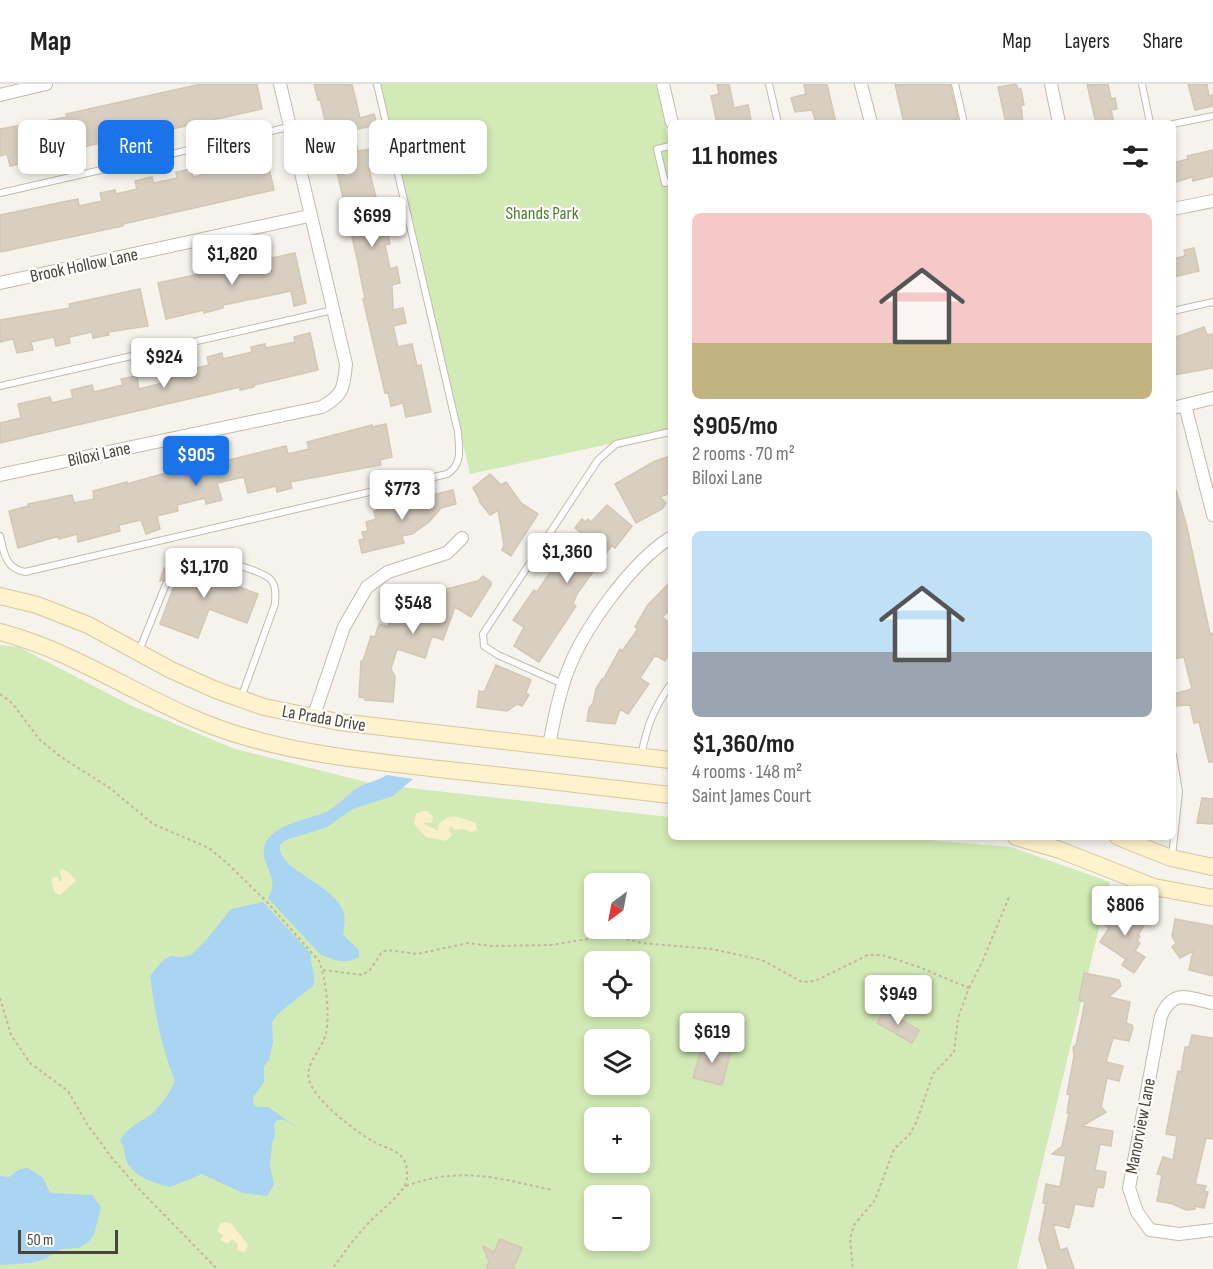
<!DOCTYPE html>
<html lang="en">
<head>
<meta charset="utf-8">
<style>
	body { margin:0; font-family:"Sofia Sans Condensed",sans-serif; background:#f6f6f6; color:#222; height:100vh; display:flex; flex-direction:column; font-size:22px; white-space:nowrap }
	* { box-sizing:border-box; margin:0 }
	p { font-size:20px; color:#767676 }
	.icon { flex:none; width:33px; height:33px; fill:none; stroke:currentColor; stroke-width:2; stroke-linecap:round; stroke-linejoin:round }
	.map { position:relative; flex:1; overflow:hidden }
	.panel { position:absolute; left:668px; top:36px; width:508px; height:720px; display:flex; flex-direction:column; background:#fff; border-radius:9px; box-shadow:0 3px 9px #0003 }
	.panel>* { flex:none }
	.guide { position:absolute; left:18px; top:36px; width:560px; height:54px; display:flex; gap:12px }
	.needle { width:39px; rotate:212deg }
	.controls { position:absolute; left:584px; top:789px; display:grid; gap:12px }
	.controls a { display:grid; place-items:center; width:66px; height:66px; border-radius:9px; background:#fff; box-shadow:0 3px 9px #0003; font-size:30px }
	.scale { position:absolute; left:18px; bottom:15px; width:100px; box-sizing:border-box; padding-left:6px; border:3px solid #4b4439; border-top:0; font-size:16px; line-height:21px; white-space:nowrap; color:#4b4439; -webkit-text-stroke:4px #fff; paint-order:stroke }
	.price { position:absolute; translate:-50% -51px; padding:0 14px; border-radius:6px; background:#fff; color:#222; font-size:20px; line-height:39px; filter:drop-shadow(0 2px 3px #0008) }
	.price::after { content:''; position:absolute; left:50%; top:36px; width:18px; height:14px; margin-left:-9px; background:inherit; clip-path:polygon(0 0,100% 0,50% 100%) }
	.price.active { background:#1a73e8; color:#fff }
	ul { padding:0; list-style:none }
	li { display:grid; align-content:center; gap:12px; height:318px; padding:0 24px }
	li span { display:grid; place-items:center; height:186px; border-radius:9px; color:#555 }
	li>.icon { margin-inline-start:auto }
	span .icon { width:108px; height:108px; fill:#fffc; stroke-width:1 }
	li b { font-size:26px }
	h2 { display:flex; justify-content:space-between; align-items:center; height:72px; padding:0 24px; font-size:26px }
	.tag { padding:0 21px; border-radius:9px; background:#fff; box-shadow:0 3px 9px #0003; font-size:21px; line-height:54px }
	.tag.active { background:#1a73e8; color:#fff }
	header { display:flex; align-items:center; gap:36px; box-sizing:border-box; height:84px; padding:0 30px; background:#fff; border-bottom:2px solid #e0e0e0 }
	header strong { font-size:28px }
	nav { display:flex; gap:33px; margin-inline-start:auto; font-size:21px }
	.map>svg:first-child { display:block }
	.green { fill:#d2eab5; fill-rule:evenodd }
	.sand { fill:#f9efc9 }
	.water { fill:#a9d4f2 }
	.building { fill:#d8cfc1; stroke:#d3c7b4; stroke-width:1.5 }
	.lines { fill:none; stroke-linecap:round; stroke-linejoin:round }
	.lane-casing { stroke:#c2bbae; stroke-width:8 }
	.street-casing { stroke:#c2bbae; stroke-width:14 }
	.secondary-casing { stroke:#d6c79b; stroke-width:18 }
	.path { stroke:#c4b79f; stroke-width:2; stroke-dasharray:3 3; stroke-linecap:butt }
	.lane { stroke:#fff; stroke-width:6 }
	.street { stroke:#fff; stroke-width:12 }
	.secondary { stroke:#fff3cd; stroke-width:16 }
	.labels { text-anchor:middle; stroke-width:4.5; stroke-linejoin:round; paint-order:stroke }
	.park-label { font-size:18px; fill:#4a7f2a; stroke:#fff }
	.street-label { font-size:18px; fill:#4b4439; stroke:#fff }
</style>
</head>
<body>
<header>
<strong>Map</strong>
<nav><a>Map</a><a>Layers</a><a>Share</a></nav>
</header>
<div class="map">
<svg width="1213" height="1185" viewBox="0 0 1213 1185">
	<rect width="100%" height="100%" fill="#f6f3ec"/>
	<!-- green -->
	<path class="green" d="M380 0H656L670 61V347L470 390Z
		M0 561 19 563 130 621 235 665 374 700 670 733V753H892L1011 763 1110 798 1017 1185H0ZM594 800H639V844H594ZM594 878H639V922H594ZM594 956H639V1000H594ZM594 1034H639V1078H594ZM594 1112H639V1156H594Z"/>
	<!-- sand -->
	<path class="sand" d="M423 727H428L433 733 432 739 425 738 424 740 438 747 439 740C451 726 462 735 476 739L477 746 471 748 463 745 455 746 450 742 449 746 452 751 446 757 426 753 414 740 416 730Z
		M62 785 70 789 76 797 60 811 55 809 51 795 57 792 60 797H62L60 787Z
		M225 1138 231 1139 248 1161 245 1168 237 1166 238 1160 232 1155 228 1160 220 1156 223 1151 217 1148 220 1140Z"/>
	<!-- water -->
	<path class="water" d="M387 691 413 695 393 712 353 725 327 743 286 756 280 761C275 785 334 800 343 827 346 834 344 843 343 851L359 866V873C347 881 331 876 319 869L268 814C282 794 258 780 265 761 273 739 309 736 328 727 337 722 345 713 353 707 363 699 376 698 387 691Z
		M263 818 311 870C309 882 318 891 313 902L280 928 272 938 273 959 269 976 264 982V998L254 1012 253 1019 256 1023H268L298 1044 285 1036H277L274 1041 275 1052 272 1060 270 1082 274 1101 267 1112 243 1109 202 1090 170 1103C155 1100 130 1091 126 1075 124 1068 125 1063 120 1057 126 1042 145 1037 156 1026 164 1017 170 1008 175 997 161 963 155 929 150 892L163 876 171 872 182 873 191 871 207 855 231 825Z
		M28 1084 43 1094 50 1109 92 1111 101 1123 94 1151 87 1159 78 1164 61 1165 45 1175 31 1179 0 1181V1092L9 1093 20 1085Z"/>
	<!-- building -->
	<path class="building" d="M201 0H257L262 25 167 46 165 37 141 42 143 52 129 55 127 47 103 52 105 58 66 67 67 69 28 73 29 78 10 82 7 70 0 72V45L67 33 66 30Z
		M314 0H352L360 34 374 30 377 41 353 46 358 67 370 65 374 84 369 85 380 130 383 129 390 160 385 161 390 185 397 183 400 199 392 201 393 226 403 224 406 239 393 242 398 263 412 260 417 282 421 281 431 328 406 333 403 319 391 322 388 308 385 309 363 215H365L357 174 320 15 318 16Z
		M717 0H729L734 24 748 21 751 36 717 39 711 12 719 10Z
		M804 0H827L836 39H816L812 26 795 28 791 14 806 10Z
		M895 0H950L958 35 940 39 938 36 924 39H904Z
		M1016 0 1018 5H1021L1024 21H1021L1023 39H1006L998 3Z
		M1087 0H1108L1111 15 1115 14 1117 25 1111 26 1114 39H1096Z
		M1188 0H1207L1209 12 1213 11V22L1195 26Z
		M247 60 249 71 256 69 257 77 267 75 274 106 123 140V142L0 168V131L78 115 79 122 102 117 100 109 115 106 116 110 137 105 135 97 152 93 154 99 177 94 176 88 191 85 193 93 216 88 214 80 234 75 231 63Z
		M1213 66V92L1193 97 1192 93 1173 99V79L1188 75 1187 72Z
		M1194 164 1199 187 1173 193V175L1185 172 1184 166Z
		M295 169 306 219 294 222 291 207 223 221V224L204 229V226L166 235 158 199Z
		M140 205 148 242 108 248 109 251 93 254 92 248 69 253 70 259 56 262 54 253 31 258 33 266 17 269 13 255 0 258V236L70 224 69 220Z
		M1204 243 1207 251 1213 250V284L1173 291V254Z
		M310 249 318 286 254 301V303L240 306V303L0 359V339L21 334 18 320 50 313 52 319 73 314 71 306 92 301 94 308 123 301 121 295 137 292 139 305 167 298 164 285 180 281 181 288 209 281 207 273 222 269 223 275 252 268 251 263 265 260 266 264 295 258 294 253Z
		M386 340 392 373 380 376 381 381 290 398 292 404 277 408 276 402 248 409 244 393 217 399 222 416 206 420 205 414 177 421 178 427 157 432 160 445 146 450 141 436 119 441 120 447 78 458 77 450 59 455V452L18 464 9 427 29 422 28 420 72 411 74 419 94 415 93 407 127 398V400L169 388 192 383V385L286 362 288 370 309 365 307 358 372 341V343Z
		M670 372V409L660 413 666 419 662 425 636 439 615 400 655 377Z
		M490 390 501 401 506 398 521 419 538 430 511 472 502 466 504 461 498 426 490 431 479 417 480 416 473 404Z
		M453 406 456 420 441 424 429 438 412 450 402 452 404 459 362 469 359 456 364 455 362 448 368 447 366 438 376 435 374 427 398 419 402 434 415 418 424 413Z
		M1173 406H1176L1186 439 1210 550 1213 549V678H1209L1199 638 1194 639 1190 621 1173 622V610L1192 605 1184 573 1173 575Z
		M607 421 632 442 615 464 612 461 577 510 573 520 576 522 539 578 514 562 524 543 513 536 534 506 537 508 560 473 570 481 588 455 575 444 582 435 585 438 588 435 591 438Z
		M208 478 222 484 218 495 258 510 247 539 209 525 198 554 160 540 174 502 167 495 160 497 164 484 167 490 172 492 179 489 183 479 205 487Z
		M483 492 491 498V501L471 533 455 523 443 556 432 552 425 574 397 565 391 585 395 593 393 618 365 616V614L359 613 361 577H363L371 552 375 553 379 540 388 543 395 522 447 511 446 505 478 497Z
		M670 498V526L662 533 670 539V569L665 577 655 571 640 594 649 600 628 630 620 625 615 640 587 637 589 624 593 619 596 605 602 595 603 596 620 565 622 567 638 545 635 543 647 522Z
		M496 581 531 596 526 609 529 611 522 622 517 620 507 627 477 623 479 607 484 608Z
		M1202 714 1213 715V740L1197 739Z
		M1120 819 1145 840 1138 851 1140 852 1137 857 1140 859 1135 867 1145 873 1134 889 1122 881 1126 875 1100 858 1109 844 1105 841Z
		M1175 835 1213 842V892L1189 886 1193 867 1180 874 1172 863 1176 859 1172 852Z
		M1084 889 1119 896 1121 902 1109 913 1130 918 1126 939 1132 941 1133 944 1129 957 1113 954 1106 978 1123 982 1119 997 1107 994 1101 1023 1106 1028 1082 1042 1113 1047 1111 1062 1100 1060 1095 1086 1106 1088 1104 1101 1103 1104 1097 1103 1093 1123 1075 1120 1069 1144 1053 1140 1060 1166 1067 1164 1074 1185H1048L1039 1155 1046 1119H1043L1046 1100 1060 1103 1066 1072 1052 1070 1062 1062 1069 1029H1067L1070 1011 1067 1010 1074 972 1073 963 1076 961 1085 918 1079 916Z
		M884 926 919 946 912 959 877 939Z
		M1192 951 1213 954V1055L1206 1054 1195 1100 1206 1102 1204 1108H1208L1204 1124 1195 1122V1125L1186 1126 1173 1120 1157 1117 1162 1091 1157 1090 1163 1073 1173 1076 1177 1052 1166 1050 1178 987 1181 988 1185 963H1189Z
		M703 959 731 967 722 1001 693 994Z
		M500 1155 522 1164 513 1185H486L489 1178 483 1162 494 1168Z"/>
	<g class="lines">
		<!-- lane casing -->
		<g class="lane-casing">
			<path id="lane" d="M769 0 778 39
				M955 0 964 39
				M1142 0 1150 39
				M1173 40 1213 32
				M670 62 657 65 665 99 670 98
				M0 109 289 43
				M1173 227 1213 218
				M0 302 333 226
				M0 452C4 469 5 484 25 488L447 390C463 380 459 365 458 348L377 0
				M171 487C176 476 179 471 191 469 206 473 264 485 272 497 277 505 275 512 275 520L241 614
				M139 567 166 500
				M563 600 498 571 484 562 483 550 598 376 616 360 670 348
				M641 672C647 642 653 626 670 601
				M1172 772 1179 708 1173 671"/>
		</g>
		<!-- street casing -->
		<g class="street-casing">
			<path id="street" d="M663 0 672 39
				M861 0 871 39
				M1051 0 1059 39
				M0 11 46 0
				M1173 125 1213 117
				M0 199 309 132
				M1185 321 1213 431
				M1173 324 1213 314
				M0 391 322 323C343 311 344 304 346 280L280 0
				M313 634 344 543 367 503 388 488 447 469 462 454
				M549 661C554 637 558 612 567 589 583 545 631 479 670 454
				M1213 919C1187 914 1174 904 1161 932L1129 1104 1137 1128 1150 1146 1179 1150 1213 1146"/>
		</g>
		<!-- secondary casing -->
		<g class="secondary-casing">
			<path id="secondary" d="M0 512 37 521 88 541 171 586 216 606 264 623 339 638 670 676
				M0 548C88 571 159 629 246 653 310 672 374 677 439 685 516 693 594 702 670 711
				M1016 753 1060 766 1154 803 1213 814
				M1118 753 1171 774 1213 783"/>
		</g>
		<!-- path -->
		<path class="path" d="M0 610 12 619 40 656 61 673 110 704 153 740 209 764 227 779 267 818 319 877C326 894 330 931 326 949 323 965 305 978 309 996 314 1016 356 1048 374 1058 383 1063 395 1065 402 1073 408 1079 409 1096 404 1103 395 1117 377 1129 366 1142 353 1155 343 1171 332 1185
			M323 886 362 891 370 886 382 868 388 866 417 870 468 859 491 862 551 861 612 851 642 859 712 865 762 876 802 898 815 897 868 871H882L919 883 969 904 958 934 954 968 933 990 916 1039 910 1050 894 1065 875 1116 854 1141 850 1155 853 1185
			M969 904 983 876 1009 813
			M0 914 11 951 30 979 68 1007 87 1040 112 1074 138 1104 217 1185
			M406 1102C461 1082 497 1094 552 1106"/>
		<!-- lane -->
		<use href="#lane" class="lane"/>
		<!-- street -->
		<use href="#street" class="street"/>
		<!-- secondary -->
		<use href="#secondary" class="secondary"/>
	</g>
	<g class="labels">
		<!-- park labels -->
		<g class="park-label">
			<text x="542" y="135">Shands Park</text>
		</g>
		<!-- street labels -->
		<g class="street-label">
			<text transform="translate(84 181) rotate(-12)" y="6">Brook Hollow Lane</text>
			<text transform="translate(99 370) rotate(-12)" y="6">Biloxi Lane</text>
			<text transform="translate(324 634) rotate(10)" y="6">La Prada Drive</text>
			<text transform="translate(1140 1042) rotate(-79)" y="6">Manorview Lane</text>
		</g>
	</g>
</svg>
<div class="controls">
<a><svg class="needle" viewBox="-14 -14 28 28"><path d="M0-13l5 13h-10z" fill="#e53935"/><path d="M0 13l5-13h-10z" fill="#767676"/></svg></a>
<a><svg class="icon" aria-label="locate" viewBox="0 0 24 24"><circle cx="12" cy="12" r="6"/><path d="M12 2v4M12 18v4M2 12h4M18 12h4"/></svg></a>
<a><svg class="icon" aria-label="layers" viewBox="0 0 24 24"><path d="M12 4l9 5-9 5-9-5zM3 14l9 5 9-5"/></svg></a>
<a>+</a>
<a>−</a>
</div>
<div class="scale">50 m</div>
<b class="price" style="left:372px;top:164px">$699</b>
<b class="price" style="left:232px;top:202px">$1,820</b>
<b class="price" style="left:164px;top:305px">$924</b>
<b class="price active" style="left:196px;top:403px">$905</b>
<b class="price" style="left:402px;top:437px">$773</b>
<b class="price" style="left:567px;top:500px">$1,360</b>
<b class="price" style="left:204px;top:515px">$1,170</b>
<b class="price" style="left:413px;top:551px">$548</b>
<b class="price" style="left:1125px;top:853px">$806</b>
<b class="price" style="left:898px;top:942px">$949</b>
<b class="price" style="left:712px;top:980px">$619</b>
<div class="guide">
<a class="tag">Buy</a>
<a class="tag active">Rent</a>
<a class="tag">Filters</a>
<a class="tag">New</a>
<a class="tag">Apartment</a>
</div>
<section class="panel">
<h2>11 homes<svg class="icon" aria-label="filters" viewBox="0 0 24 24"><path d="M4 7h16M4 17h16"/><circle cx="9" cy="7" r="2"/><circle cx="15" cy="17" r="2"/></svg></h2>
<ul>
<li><span style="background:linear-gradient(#f6c9c9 70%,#c2b280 0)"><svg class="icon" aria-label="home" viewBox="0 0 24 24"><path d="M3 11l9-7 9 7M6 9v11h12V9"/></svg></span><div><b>$905/mo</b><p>2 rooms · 70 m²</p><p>Biloxi Lane</p></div></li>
<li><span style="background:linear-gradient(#bfe0f5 65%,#9aa5b1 0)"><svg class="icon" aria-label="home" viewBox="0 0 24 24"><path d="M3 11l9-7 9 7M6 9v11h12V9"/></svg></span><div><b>$1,360/mo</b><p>4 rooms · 148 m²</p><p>Saint James Court</p></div></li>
</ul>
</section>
</div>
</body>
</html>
